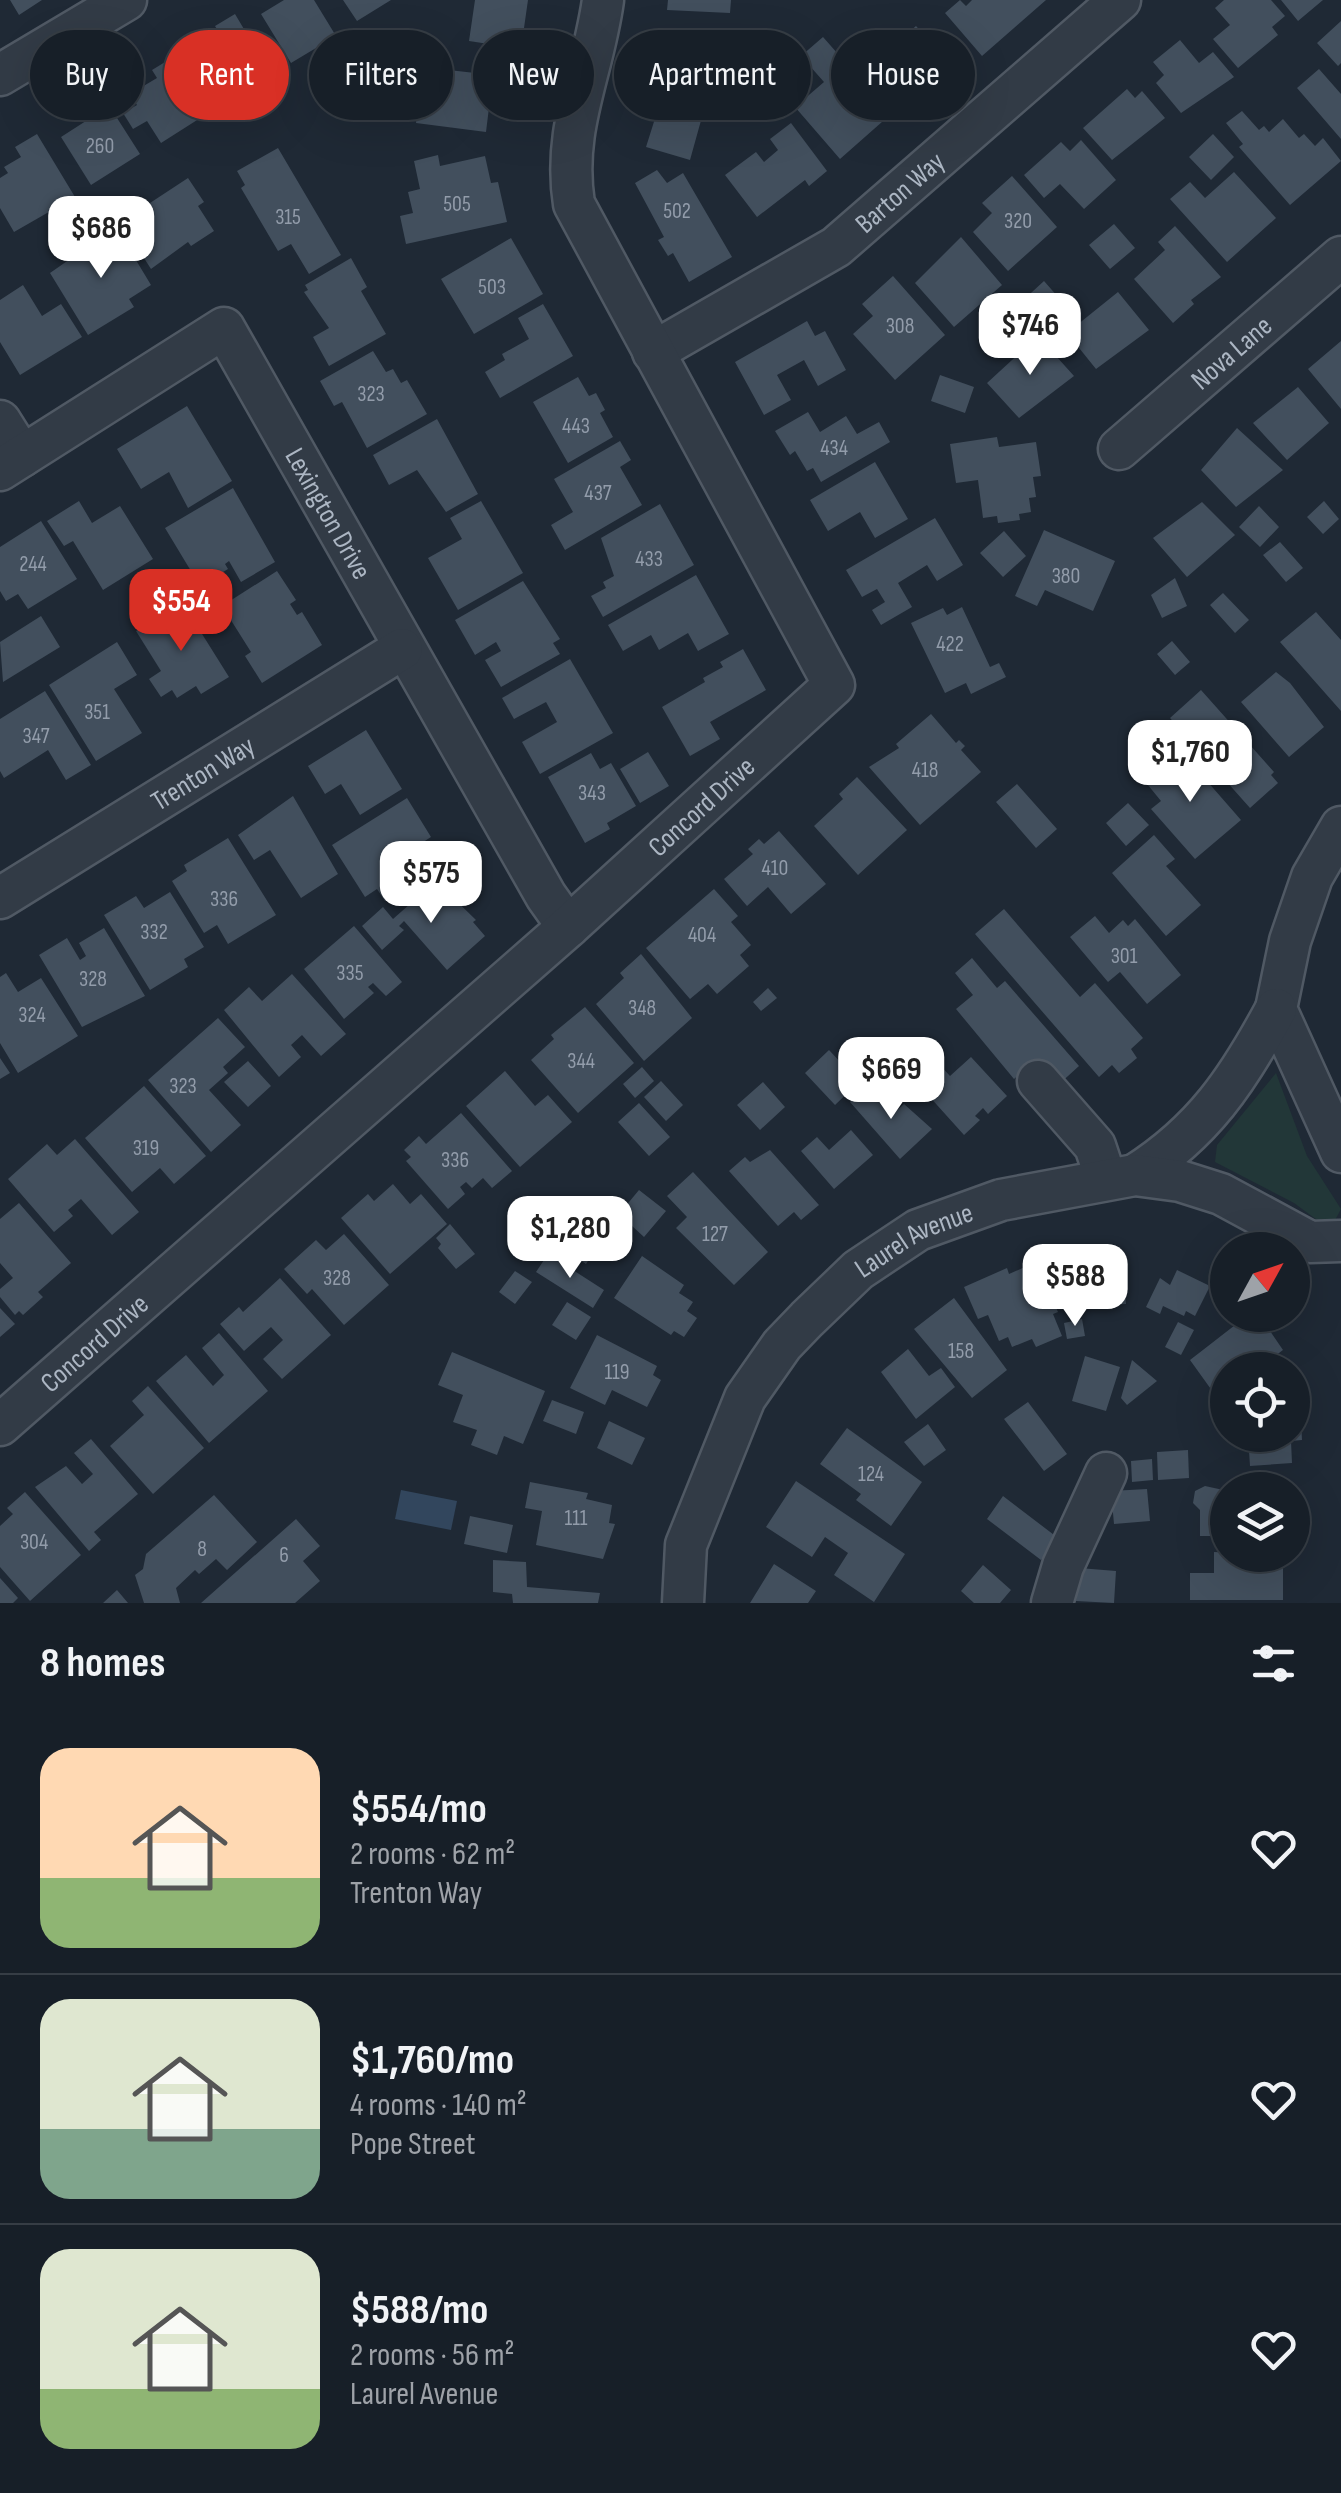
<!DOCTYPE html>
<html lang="en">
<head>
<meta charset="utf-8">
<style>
	body { margin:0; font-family:"Sofia Sans Condensed",sans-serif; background:#242c34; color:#f1f3f6; height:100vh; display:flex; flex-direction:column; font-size:38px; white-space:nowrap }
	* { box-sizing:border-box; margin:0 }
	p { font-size:32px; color:#9ea2a8 }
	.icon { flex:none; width:55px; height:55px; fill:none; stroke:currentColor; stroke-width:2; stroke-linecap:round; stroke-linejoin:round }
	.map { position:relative; height:1603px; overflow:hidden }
	.details { display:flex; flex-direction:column; background:#171f28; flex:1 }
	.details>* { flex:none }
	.hud { position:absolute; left:30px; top:30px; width:1282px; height:90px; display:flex; gap:20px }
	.needle { width:65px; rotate:50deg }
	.controls { position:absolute; left:1210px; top:1232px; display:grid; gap:20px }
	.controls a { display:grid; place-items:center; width:100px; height:100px; border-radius:50%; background:#171f28; box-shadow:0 10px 40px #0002,0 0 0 2px #363d45; font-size:50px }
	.price { position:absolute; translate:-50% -85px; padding:0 22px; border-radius:20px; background:#fff; color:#222; font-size:32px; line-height:65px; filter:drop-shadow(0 2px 5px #0008) }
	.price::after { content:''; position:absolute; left:50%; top:60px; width:30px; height:22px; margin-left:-15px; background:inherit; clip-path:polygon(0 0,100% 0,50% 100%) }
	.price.current { background:#d93025; color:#fff }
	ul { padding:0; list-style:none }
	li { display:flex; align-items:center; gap:30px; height:250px; padding:0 40px }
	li+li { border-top:2px solid #363d45 }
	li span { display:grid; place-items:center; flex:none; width:280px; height:200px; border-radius:30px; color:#555 }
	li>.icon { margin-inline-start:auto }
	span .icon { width:120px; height:120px; fill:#fffc; stroke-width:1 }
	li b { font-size:42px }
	h2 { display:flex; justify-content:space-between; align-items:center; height:120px; padding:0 40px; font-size:42px }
	.chip { padding:0 35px; border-radius:45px; background:#171f28; box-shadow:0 10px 40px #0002,0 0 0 2px #363d45; font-size:35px; line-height:90px }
	.chip.current { background:#d93025; color:#fff }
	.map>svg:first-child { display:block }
	.green { fill:#223738 }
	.water { fill:#32465d }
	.building { fill:#424f5d }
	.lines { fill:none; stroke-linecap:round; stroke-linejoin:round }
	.minor-casing { stroke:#505964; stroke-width:45 }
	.minor { stroke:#323b46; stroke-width:40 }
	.labels { text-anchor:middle; stroke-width:10; stroke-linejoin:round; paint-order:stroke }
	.number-label { font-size:22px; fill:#929caa }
	.street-label { font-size:28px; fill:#acb6c3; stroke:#18202a }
</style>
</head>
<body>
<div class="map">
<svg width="1341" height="1603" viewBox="0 0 1341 1603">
	<rect width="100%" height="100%" fill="#1f2935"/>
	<!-- green -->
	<path class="green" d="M1276 1073 1307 1156 1341 1209 1333 1224 1324 1225 1294 1203 1215 1162 1217 1145Z"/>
	<!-- water -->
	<path class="water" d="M401 1490 457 1501 451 1530 395 1519Z"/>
	<!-- building -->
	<path class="building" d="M10 0H42L19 15Z
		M284 0H314L336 36 291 63 261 14Z
		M343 0H391L357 21Z
		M475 0H528L521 49 469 41Z
		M668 0H731L730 13 667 10Z
		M960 0 966 6 972 0H1046L982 56 945 13Z
		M1224 0H1271L1285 16 1272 27 1278 35 1238 68 1213 39 1230 25 1215 8Z
		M1281 0H1323L1298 21Z
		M235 14 272 76 224 105 192 51 220 34 215 26Z
		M1341 21V63L1338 66 1317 43Z
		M916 26 951 66 900 110 866 70Z
		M738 28 769 37 760 70 728 62Z
		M823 37 891 114 840 159 795 107 824 82 801 56Z
		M1180 40 1199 63 1213 52 1234 77 1181 113 1156 83 1164 75 1153 62Z
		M676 52 717 63 690 160 646 147Z
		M170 59 205 115 161 143 147 121 133 129 123 113 137 105 130 94 157 78 152 70Z
		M422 67 493 75 486 132 416 123Z
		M1319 69 1341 94V139L1297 88Z
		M1127 89 1135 98 1142 91 1165 118 1112 160 1083 128Z
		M103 96 140 154 91 185 61 137 89 119 83 109Z
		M1242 111 1259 130 1264 126 1269 132 1283 119 1299 138 1304 134 1315 146 1323 138 1341 161 1290 205 1239 147 1243 144 1226 123Z
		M791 123 827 171 809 186 805 180 757 217 725 175 756 152 764 162 778 150 770 139Z
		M37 134 75 197 14 232 0 208V178L8 173 4 167 21 157 15 147Z
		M1213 134 1234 157 1211 180 1189 157Z
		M1081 140 1116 180 1084 209 1060 184 1044 198 1024 175 1061 142 1070 151Z
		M278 148 341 255 309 274 291 244 278 251 241 188 245 185 237 171Z
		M438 155 440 166 485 156 491 183 498 182 507 222 406 244 400 216 413 213 408 192 420 189 414 161Z
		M657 170 667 183 683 173 732 257 689 282 673 253 668 256 658 240 664 237 635 183Z
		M1234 172 1276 218 1227 262 1170 199 1190 182 1205 198Z
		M1012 176 1057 227 1008 271 973 232 992 213 982 203Z
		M188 178 204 202 198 206 214 231 191 246 188 242 151 269 121 222Z
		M1114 224 1135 248 1110 269 1089 245Z
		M1175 226 1221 277 1191 300 1194 304 1173 323 1134 279 1165 250 1158 242Z
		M116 227 151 285 129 299 134 307 88 335 50 273Z
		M961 237 1002 285 954 327 915 283Z
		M511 238 543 294 474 334 441 279Z
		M351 258 367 287 361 291 386 334 329 366 313 337 329 328 304 292 308 290 305 285Z
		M893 276 945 335 895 380 853 334 873 316 862 304Z
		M1044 281 1066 306 1041 328 1020 303Z
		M23 285 42 316 61 304 82 337 20 375 0 342V300Z
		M1118 292 1149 330 1096 369 1067 333Z
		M543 304 573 356 500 398 485 372 505 360 502 354 529 339 518 318Z
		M807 321 815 336 825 331 846 370 818 386 804 360 777 375 791 400 764 415 735 362Z
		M1038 336 1074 376 1019 418 987 383Z
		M1341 341V409L1308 369Z
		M373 351 386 372 393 369 401 383 407 380 427 414 367 448 342 402 334 406 320 381Z
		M940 375 974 387 965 413 931 401Z
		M578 377 589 396 596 393 605 410 600 413 613 437 568 463 533 402Z
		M1298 387 1329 423 1287 460 1253 423Z
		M187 406 232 481 188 508 169 472 141 489 117 449Z
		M808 412 820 432 846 416 857 434 879 422 890 442 821 482 813 468 807 471 795 451 790 455 775 431Z
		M437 419 478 494 446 512 417 470 389 485 373 455Z
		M1237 428 1283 470 1236 507 1201 470Z
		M997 437 999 447 1036 442 1041 476 1033 477 1036 497 1029 498 1031 512 1019 514 1020 520 998 523 997 516 983 518 978 480 956 483 950 444Z
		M620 441 631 460 620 467 642 505 565 550 551 525 573 512 554 479Z
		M875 462 908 519 875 538 860 512 828 531 810 500Z
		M233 488 275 562 241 582 229 561 225 564 228 569 200 586 165 528Z
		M79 501 92 523 120 506 153 559 103 590 73 541 64 546 47 521Z
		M481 501 523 573 458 610 428 558 462 539 450 518Z
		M1324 501 1339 519 1323 534 1307 517Z
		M1202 502 1235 535 1187 577 1153 538Z
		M660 504 694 565 603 617 591 596 606 588 603 582 614 576 601 538Z
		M1259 506 1279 527 1260 547 1239 527Z
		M935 518 963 565 937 581 927 565 898 583 912 607 881 625 872 610 885 602 877 589 862 597 846 570Z
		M41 521 77 579 28 609 18 594 6 601 0 591V547Z
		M1044 530 1115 561 1093 611 1045 590 1037 606 1015 596Z
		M1004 531 1026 556 1003 577 980 553Z
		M1280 542 1303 568 1286 582 1263 555Z
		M277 571 296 600 290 604 297 615 302 612 322 645 262 683 245 656 251 652 222 606Z
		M696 575 729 634 698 651 688 633 659 650 651 635 623 651 608 625Z
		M1175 578 1187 606 1162 618 1151 595Z
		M523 581 560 639 553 643 560 654 501 687 485 660 501 651 496 642 475 655 455 620Z
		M1223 593 1249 620 1235 633 1210 605Z
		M182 602 229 677 201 694 196 686 177 698 172 690 161 697 149 679 161 671 136 631Z
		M962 607 990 667 999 663 1006 677 971 694 966 683 945 693 911 623 943 608 947 615Z
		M1316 612 1341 640V711L1280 642Z
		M41 616 60 647 3 682 0 642Z
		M1172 641 1190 662 1175 675 1157 654Z
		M117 642 137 675 114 689 142 733 96 761 49 685Z
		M743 649 766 690 710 722 720 739 690 756 662 707 705 682 703 678 723 667 720 662Z
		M570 659 613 733 540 774 522 742 557 722 546 702 514 719 502 698Z
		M1276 672 1290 683 1324 727 1289 757 1241 702Z
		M1201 690 1274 772 1271 775 1278 783 1250 808 1170 718Z
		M45 691 91 765 66 780 48 750 4 778 0 771V719Z
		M931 714 956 743 959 740 965 746 961 750 981 772 920 825 869 767 899 748 896 744Z
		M366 730 402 789 360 815 341 784 325 794 308 766Z
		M1179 749 1241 820 1195 859 1151 809 1161 801 1143 779Z
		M648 752 669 786 640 803 620 769Z
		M591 753 600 769 611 763 636 806 607 823 610 829 585 843 548 777Z
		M857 777 907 830 858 875 814 826 843 799 839 794Z
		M1017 784 1057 829 1036 848 996 802Z
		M293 796 338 874 301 898 270 850 254 860 238 835Z
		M407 798 431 837 403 855 419 879 385 901 377 889 365 897 332 845Z
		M1128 803 1149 825 1126 846 1106 823Z
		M779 831 826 884 791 914 768 887 747 906 724 879 753 854 748 849 759 839 764 844Z
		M1154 835 1175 859 1166 866 1201 905 1166 936 1112 873Z
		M228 838 276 915 228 944 217 925 204 933 172 881 187 871 184 865Z
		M436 881 476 920 473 922 485 936 447 970 404 921 399 926 404 930 382 950 362 926 383 907 393 919Z
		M714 889 738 916 731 922 751 945 740 955 749 966 717 994 708 984 690 999 646 948Z
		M170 892 204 947 184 959 188 967 150 990 104 915 136 896 144 908Z
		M1004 909 1080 997 1095 983 1143 1038 1131 1049 1137 1058 1119 1073 1112 1065 1099 1077 975 934Z
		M1095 916 1109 933 1123 920 1128 926 1135 919 1181 975 1147 1004 1120 972 1108 982 1070 937Z
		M354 926 402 982 386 996 373 983 368 987 374 993 344 1019 304 969Z
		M104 928 145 996 82 1027 39 955 67 938 80 960 86 956 79 943Z
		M641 954 692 1018 644 1061 596 1004 624 978 620 973Z
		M972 958 997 988 1005 981 1079 1066 1057 1086 1036 1060 1014 1079 956 1009 973 995 955 973Z
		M6 973 18 992 41 978 78 1036 18 1073 0 1043V977Z
		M292 974 346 1034 321 1056 302 1035 291 1045 301 1057 279 1077 224 1010 249 987 262 1001Z
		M768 988 777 998 761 1011 753 1002Z
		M585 1007 634 1063 578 1113 531 1060 554 1039 551 1035Z
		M218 1018 245 1047 223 1067 228 1073 209 1090 241 1125 211 1152 148 1080Z
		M829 1050 859 1082 835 1105 805 1073Z
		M971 1057 1007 1096 988 1114 983 1108 975 1116 980 1120 964 1135 928 1095 935 1088 923 1074 937 1062 950 1076Z
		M0 1058 10 1073 0 1079Z
		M248 1061 271 1086 248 1107 224 1082Z
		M642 1067 654 1081 635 1098 623 1084Z
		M505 1071 535 1106 548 1095 572 1122 520 1167 466 1106Z
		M661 1081 683 1105 666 1121 644 1097Z
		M763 1082 785 1107 760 1130 737 1105Z
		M869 1085 893 1114 904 1104 932 1129 900 1159 850 1102Z
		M144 1086 206 1156 174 1184 160 1168 132 1192 85 1138Z
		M639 1103 670 1137 649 1156 618 1122Z
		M461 1113 512 1171 492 1188 483 1178 472 1188 466 1182 460 1187 465 1194 448 1209 406 1161 411 1157 404 1150 419 1136 426 1144Z
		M851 1130 873 1155 834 1189 801 1151 817 1137 829 1150Z
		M75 1139 139 1212 112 1235 81 1199 68 1210 73 1216 54 1232 8 1179 47 1144 57 1155Z
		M770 1150 819 1205 801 1220 794 1212 778 1226 729 1171 745 1157 750 1162Z
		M693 1172 768 1252 734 1285 676 1228 687 1217 667 1196Z
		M393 1184 410 1204 421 1194 447 1224 390 1274 341 1218 368 1194 374 1201Z
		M639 1190 666 1211 644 1237 619 1214Z
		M19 1203 71 1263 38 1292 43 1297 23 1315 19 1311 15 1315 0 1297V1289L13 1278 0 1263V1219Z
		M580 1217 606 1233 586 1264 560 1247Z
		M450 1224 475 1254 456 1269 438 1248 441 1244 436 1238Z
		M344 1234 389 1285 344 1325 312 1289 307 1294 284 1269 316 1240 326 1250Z
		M1123 1253 1126 1304 1070 1307 1067 1262Z
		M548 1254 604 1290 593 1308 536 1272Z
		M642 1256 684 1285 679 1293 693 1302 687 1311 697 1318 684 1337 674 1331 671 1335 614 1298Z
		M1036 1262 1058 1312 1053 1314 1062 1336 1036 1347 1032 1339 1012 1347 1008 1337 999 1341 988 1315 978 1319 964 1287 1007 1268 1009 1274Z
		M1177 1270 1210 1286 1195 1316 1186 1311 1184 1316 1163 1306 1160 1314 1146 1307 1160 1278 1170 1285Z
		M515 1271 532 1282 515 1304 499 1292Z
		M280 1278 331 1335 282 1379 263 1359 283 1340 271 1327 244 1351 220 1324 239 1307 243 1312Z
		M954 1298 1007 1370 972 1398 914 1329Z
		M567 1302 591 1317 576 1340 552 1325Z
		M0 1308 15 1324 0 1337Z
		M1248 1315H1259L1283 1350 1256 1370H1228V1392L1218 1399 1190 1360Z
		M1082 1319 1085 1336 1067 1339 1064 1323Z
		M1178 1322 1194 1330 1181 1355 1165 1347Z
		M219 1333 268 1391 209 1443 156 1381 186 1355 213 1386 224 1375 202 1348Z
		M597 1335 657 1366 653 1375 661 1380 647 1407 612 1390 605 1405 570 1388Z
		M908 1349 929 1376 941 1368 955 1387 916 1419 881 1372Z
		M452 1352 545 1391 523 1444 504 1436 497 1455 471 1445 477 1430 453 1422 463 1395 438 1385Z
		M1085 1356 1120 1367 1106 1411 1072 1401Z
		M1132 1360 1157 1381 1127 1405 1121 1398Z
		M148 1386 204 1448 153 1494 110 1446 144 1415 132 1401Z
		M552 1400 584 1412 576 1434 543 1421Z
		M1028 1402 1067 1454 1044 1471 1004 1419Z
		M1300 1404 1302 1440 1291 1441 1292 1463 1250 1466 1248 1435H1292V1405Z
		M609 1421 645 1438 632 1465 597 1448Z
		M928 1424 946 1450 924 1466 904 1442Z
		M847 1428 922 1482 891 1526 856 1500 861 1494 820 1464Z
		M91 1439 138 1494 94 1532 101 1540 89 1551 35 1487 66 1466 82 1484 93 1474 74 1453Z
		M1188 1450 1189 1478 1158 1480 1157 1452Z
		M1152 1459 1153 1480 1132 1482 1131 1461Z
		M796 1481 905 1554 874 1602 834 1575 848 1553 825 1537 812 1557 766 1527Z
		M530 1482 588 1493 586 1499 612 1505 609 1523 615 1524 603 1559 536 1545 542 1511 525 1508Z
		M1232 1484 1267 1486 1266 1490H1229Z
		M1205 1486 1228 1491V1536H1200V1510L1193 1503 1195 1491Z
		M1147 1489 1150 1521 1114 1524 1111 1491Z
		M25 1492 81 1555 30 1601 0 1567V1526L13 1514 7 1508Z
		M214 1495 257 1542 227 1570 216 1559 199 1574 195 1570 176 1588 180 1603H144L135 1575 143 1569 146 1554Z
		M1003 1496 1058 1538 1041 1560 987 1519Z
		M470 1516 513 1525 507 1553 464 1544Z
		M296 1519 320 1546 303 1561 320 1581 295 1603H201Z
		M1214 1552 1283 1555V1600H1190V1573H1214Z
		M493 1560 526 1562 527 1587 600 1593 598 1603H513L512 1594 493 1592Z
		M774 1564 816 1591 808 1603H750Z
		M983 1565 1011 1590 1000 1603H974L961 1591Z
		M1079 1568 1116 1571 1114 1603 1076 1601Z
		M0 1578 18 1598 13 1603H0Z
		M117 1590 128 1603H103Z"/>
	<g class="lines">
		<!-- minor casing -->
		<g class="minor-casing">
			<g id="minor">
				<path d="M0 75 126 0"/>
				<path id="s1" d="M653 352 836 247 1120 0"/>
				<path d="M0 421 22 456"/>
				<path id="s2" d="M1119 449 1341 257"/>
				<path id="s3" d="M0 470 224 328 546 896 568 927"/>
				<path d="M1341 827 1312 877 1290 941 1276 1009 1341 1152"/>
				<path id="s4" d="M0 898 402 649"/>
				<path d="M1038 1081 1095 1146 1106 1179"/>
				<path d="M1135 1175C1203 1132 1238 1080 1276 1009"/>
				<path id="s5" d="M0 1425 568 927 834 685 574 204C562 128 593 74 603 0"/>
				<path id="s6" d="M683 1603 686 1545 745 1398 782 1345 807 1319 858 1270 918 1230 1001 1200 1135 1175 1180 1181 1221 1194 1310 1242 1341 1241"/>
				<path d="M1052 1603 1063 1566 1106 1473"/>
			</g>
		</g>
		<!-- minor -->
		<use href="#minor" class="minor"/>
	</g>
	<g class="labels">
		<!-- number labels -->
		<g class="number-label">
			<text x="100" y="153">260</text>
			<text x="457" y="211">505</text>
			<text x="677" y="218">502</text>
			<text x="288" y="224">315</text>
			<text x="1018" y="228">320</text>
			<text x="492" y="294">503</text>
			<text x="900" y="333">308</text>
			<text x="371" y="401">323</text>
			<text x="576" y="433">443</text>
			<text x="834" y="455">434</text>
			<text x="598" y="500">437</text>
			<text x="649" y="566">433</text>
			<text x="33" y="571">244</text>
			<text x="1066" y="583">380</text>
			<text x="950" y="651">422</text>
			<text x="97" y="719">351</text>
			<text x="36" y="743">347</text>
			<text x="925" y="777">418</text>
			<text x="592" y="800">343</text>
			<text x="775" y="875">410</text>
			<text x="224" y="906">336</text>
			<text x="154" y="939">332</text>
			<text x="702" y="942">404</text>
			<text x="1124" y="963">301</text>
			<text x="350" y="980">335</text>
			<text x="93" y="986">328</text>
			<text x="642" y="1015">348</text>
			<text x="32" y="1022">324</text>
			<text x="581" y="1068">344</text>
			<text x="183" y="1093">323</text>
			<text x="146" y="1155">319</text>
			<text x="455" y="1167">336</text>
			<text x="715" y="1241">127</text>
			<text x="337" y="1285">328</text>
			<text x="961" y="1358">158</text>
			<text x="617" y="1379">119</text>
			<text x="871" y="1481">124</text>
			<text x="576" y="1525">111</text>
			<text x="34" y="1549">304</text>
			<text x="202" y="1556">8</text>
			<text x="284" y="1562">6</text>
		</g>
		<!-- street labels -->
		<g class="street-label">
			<text dy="10" stroke="none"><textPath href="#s1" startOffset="295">Barton Way</textPath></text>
			<text dy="10" stroke="none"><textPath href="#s2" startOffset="148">Nova Lane</textPath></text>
			<text dy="10" stroke="none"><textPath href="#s3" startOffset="478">Lexington Drive</textPath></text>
			<text dy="10" stroke="none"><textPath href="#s4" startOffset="238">Trenton Way</textPath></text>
			<text dy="10" stroke="none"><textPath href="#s5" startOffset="935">Concord Drive</textPath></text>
			<text dy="10" stroke="none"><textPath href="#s6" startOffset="452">Laurel Avenue</textPath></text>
			<text dy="10" stroke="none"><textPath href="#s5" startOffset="125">Concord Drive</textPath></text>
		</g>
	</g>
</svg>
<div class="controls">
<a><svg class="needle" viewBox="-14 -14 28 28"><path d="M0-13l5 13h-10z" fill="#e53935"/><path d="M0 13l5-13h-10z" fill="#9ea2a8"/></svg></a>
<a><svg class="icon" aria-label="locate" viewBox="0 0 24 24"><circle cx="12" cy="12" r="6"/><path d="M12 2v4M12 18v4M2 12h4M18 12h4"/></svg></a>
<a><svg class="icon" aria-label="layers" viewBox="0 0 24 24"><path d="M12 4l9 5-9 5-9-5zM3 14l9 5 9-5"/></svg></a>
</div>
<b class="price" style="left:101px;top:281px">$686</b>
<b class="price" style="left:1030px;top:378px">$746</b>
<b class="price current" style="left:181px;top:654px">$554</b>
<b class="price" style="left:1190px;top:805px">$1,760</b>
<b class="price" style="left:431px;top:926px">$575</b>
<b class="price" style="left:891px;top:1122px">$669</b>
<b class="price" style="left:570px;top:1281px">$1,280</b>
<b class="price" style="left:1075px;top:1329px">$588</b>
<div class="hud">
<a class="chip">Buy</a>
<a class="chip current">Rent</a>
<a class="chip">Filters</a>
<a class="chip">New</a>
<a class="chip">Apartment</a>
<a class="chip">House</a>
</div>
</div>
<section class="details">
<h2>8 homes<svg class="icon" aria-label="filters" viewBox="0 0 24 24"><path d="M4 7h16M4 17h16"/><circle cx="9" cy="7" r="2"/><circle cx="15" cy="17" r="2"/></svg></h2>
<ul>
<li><span style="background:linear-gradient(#ffd9b3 65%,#8fb573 0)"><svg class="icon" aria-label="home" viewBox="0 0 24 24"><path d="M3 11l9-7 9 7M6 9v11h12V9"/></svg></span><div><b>$554/mo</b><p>2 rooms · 62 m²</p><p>Trenton Way</p></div><svg class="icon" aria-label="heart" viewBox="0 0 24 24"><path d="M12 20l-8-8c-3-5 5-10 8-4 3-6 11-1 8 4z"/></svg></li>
<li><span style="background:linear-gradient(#dfe7d0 65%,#7fa58c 0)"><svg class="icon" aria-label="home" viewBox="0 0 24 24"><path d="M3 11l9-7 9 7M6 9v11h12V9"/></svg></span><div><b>$1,760/mo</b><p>4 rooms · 140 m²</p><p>Pope Street</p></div><svg class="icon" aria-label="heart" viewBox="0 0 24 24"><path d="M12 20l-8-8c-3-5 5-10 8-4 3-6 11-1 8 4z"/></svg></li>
<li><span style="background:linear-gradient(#dfe7d0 70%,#8fb573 0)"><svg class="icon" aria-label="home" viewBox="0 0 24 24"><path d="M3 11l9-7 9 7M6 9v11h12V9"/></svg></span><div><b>$588/mo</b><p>2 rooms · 56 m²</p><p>Laurel Avenue</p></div><svg class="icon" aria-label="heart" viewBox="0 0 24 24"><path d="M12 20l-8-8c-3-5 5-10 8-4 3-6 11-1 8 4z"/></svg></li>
</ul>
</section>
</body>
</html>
